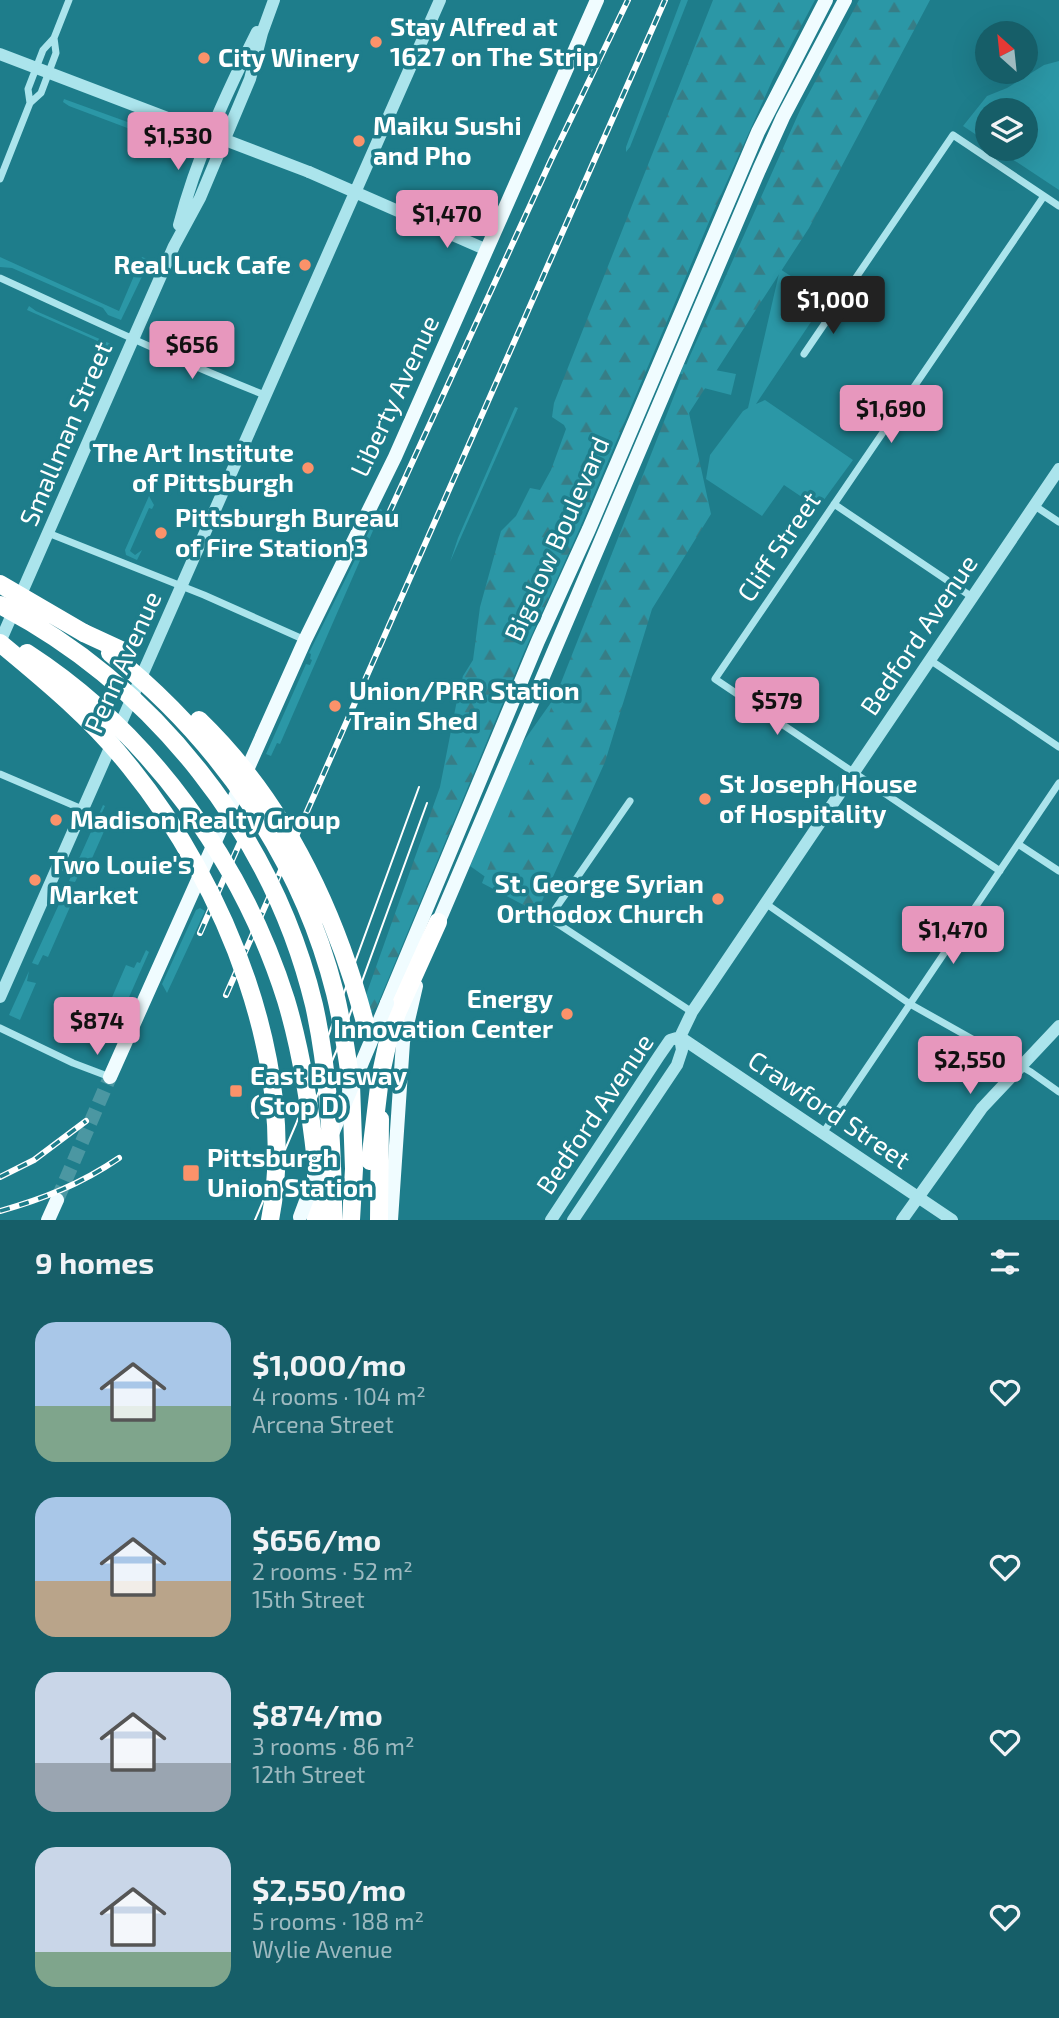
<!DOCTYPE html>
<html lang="en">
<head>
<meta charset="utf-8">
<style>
	body { margin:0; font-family:"Exo 2",sans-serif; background:#236771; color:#f1f3f6; height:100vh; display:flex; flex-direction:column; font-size:26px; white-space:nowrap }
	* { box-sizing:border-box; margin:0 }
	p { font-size:23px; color:#9ebac0 }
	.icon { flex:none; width:38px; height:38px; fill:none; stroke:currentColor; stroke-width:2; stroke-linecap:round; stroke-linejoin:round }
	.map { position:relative; height:1220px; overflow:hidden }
	.sheet { display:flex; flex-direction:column; background:#165e68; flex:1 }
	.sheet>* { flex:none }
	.needle { width:46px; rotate:333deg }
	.tools { position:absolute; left:975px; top:21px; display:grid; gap:14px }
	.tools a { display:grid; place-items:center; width:63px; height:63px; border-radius:50%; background:#165e68; box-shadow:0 7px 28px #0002; font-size:35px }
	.price { position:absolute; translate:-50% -60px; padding:0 16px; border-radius:7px; background:#e797bd; color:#111; font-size:23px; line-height:46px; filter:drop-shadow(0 2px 4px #0008) }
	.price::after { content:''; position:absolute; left:50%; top:42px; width:21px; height:16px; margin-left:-10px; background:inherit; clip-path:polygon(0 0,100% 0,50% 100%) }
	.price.on { background:#222; color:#fff }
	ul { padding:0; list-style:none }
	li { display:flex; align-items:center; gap:21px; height:175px; padding:0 35px }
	li span { display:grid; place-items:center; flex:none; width:196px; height:140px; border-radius:21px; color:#555 }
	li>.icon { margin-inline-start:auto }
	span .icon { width:84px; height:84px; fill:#fffc; stroke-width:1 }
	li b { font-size:30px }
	h2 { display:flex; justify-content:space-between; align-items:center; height:84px; padding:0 35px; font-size:30px }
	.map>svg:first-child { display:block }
	.green { fill:#2b97a6 }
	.forest { fill:url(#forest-firs) }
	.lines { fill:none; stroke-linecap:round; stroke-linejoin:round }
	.primary-tunnel { stroke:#4b97a2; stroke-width:14; stroke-dasharray:14 7; stroke-linecap:butt }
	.minor { stroke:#abe4ec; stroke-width:7 }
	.tertiary { stroke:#abe4ec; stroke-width:12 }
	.primary { stroke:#f0fcff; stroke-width:14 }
	.motorway { stroke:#fff; stroke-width:18 }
	.tram { stroke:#fff; stroke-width:2 }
	.rail-casing { stroke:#fff; stroke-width:6 }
	.rail { stroke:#1e7d8b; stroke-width:3.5; stroke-dasharray:10; stroke-linecap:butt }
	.tertiary-bridge { stroke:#abe4ec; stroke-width:12 }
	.primary-bridge { stroke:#f0fcff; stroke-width:14 }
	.motorway-bridge { stroke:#fff; stroke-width:18 }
	.poi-dot { fill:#fb926a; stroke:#1e7d8b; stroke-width:2.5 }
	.labels { text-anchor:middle; stroke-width:7; stroke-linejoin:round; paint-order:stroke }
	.poi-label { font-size:26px; font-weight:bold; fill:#fff; stroke:#1e7d8b; text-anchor:start }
	.street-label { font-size:26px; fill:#fff; stroke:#1e7d8b }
</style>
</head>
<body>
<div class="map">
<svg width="1059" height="1220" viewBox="0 0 1059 1220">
	<defs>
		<pattern id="forest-firs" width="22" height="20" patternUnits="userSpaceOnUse" patternTransform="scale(1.75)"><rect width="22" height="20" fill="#2b97a6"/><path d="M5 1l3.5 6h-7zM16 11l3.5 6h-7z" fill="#377d86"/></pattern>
	</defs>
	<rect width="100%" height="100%" fill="#1e7d8b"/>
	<!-- green -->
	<path class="green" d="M681 0H688L630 147 626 152V147Z
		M1059 61V190L997 149H1026V110H987V142L963 126 987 96 1007 88 1044 65Z
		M64 99 180 141 191 152 69 106 63 102Z
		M0 257 119 311 142 257 150 260 121 320 108 315 103 308 12 268 0 267Z
		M780 269 809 288 807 316 813 319 756 404 765 400 853 460 818 508 784 485 762 516 706 479 710 455 743 411 748 408Z
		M29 306 36 311 111 344V349L107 359 98 355 102 343 27 310Z
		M684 364 736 374 731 395 700 387 697 376 680 374Z
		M515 407 518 408 450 562 458 538Z
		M149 496 154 505 152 509 149 508 130 551 135 555 142 550 137 560 126 555 125 550Z
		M380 509 382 510 280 744 277 743 271 756 266 754 306 664 310 665 312 660 310 659 311 654 309 653Z
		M569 677 529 908 470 866 521 745Z
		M103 805 105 806 98 821 102 823 106 816 110 818 85 874 80 872 75 882 69 881Z
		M66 889 67 890 62 902 67 903 69 898 73 900 48 957 43 955 38 965 32 963Z
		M200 908 205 911 167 993 162 984 196 910Z
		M146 950 149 952 111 1038 97 1032 126 965 134 968 137 962 140 963Z
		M29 971 27 981 36 983 20 1020 9 1015Z"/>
	<!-- forest -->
	<path class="forest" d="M713 0H815L773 79 711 217 579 530 524 652 377 1006 371 1012 366 995 440 787 459 690 463 676 473 660 480 607 501 531 516 516 530 488 540 490 551 470 566 429 564 425 552 417 554 403Z
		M859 0H930L809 228 689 413 711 514 652 609 605 762 537 912 482 883 689 358 801 108Z"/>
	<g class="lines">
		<!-- primary-tunnel -->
		<path class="primary-tunnel" d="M57 1200 110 1077"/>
		<!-- minor -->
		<path class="minor" d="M30 103 28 89 43 50 54 38 69 0
			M0 179 30 103 41 93 56 53 54 38
			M0 278C88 318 175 360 265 395
			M804 354 953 135 1059 206
			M834 504 972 597
			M1035 506 1059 522
			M48 533 204 595 305 640
			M930 660 1059 747
			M0 774 82 809
			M630 801 549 918 692 1012
			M1018 844 1059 871
			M1000 871 715 679 1044 196
			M765 903 910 1004 1031 1072 1059 1092
			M0 1028 73 1063 110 1077
			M823 1133 1059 783"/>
		<!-- tertiary -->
		<path class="tertiary" d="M309 172 487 250
			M179 225C196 159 226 94 257 32
			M0 642 174 246 200 198 250 79 262 33 274 0
			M0 997 440 0
			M680 1037 952 1220
			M551 1220 659 1056 670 1040 680 1037
			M573 1220 677 1065 682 1050 680 1037 692 1012 1059 469
			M902 1220 982 1108 1059 1026"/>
		<!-- primary -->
		<path class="primary" d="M435 930 759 170 783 117 845 0
			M387 1003 538 641 589 529 758 132 826 0
			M110 1077 305 640 395 457 597 0
			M48 1220 57 1200
			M391 1220 403 1042 416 986"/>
		<!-- motorway -->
		<path class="motorway" d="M84 633 123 651
			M388 1041 397 1013 438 922
			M351 1084 354 1169 351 1220
			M316 1173V1220
			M333 1220V1194
			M379 1220 380 1119"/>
		<!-- tram -->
		<path class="tram" d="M305 1124 338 1047 427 803
			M255 1220 296 1124 419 787"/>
		<!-- rail casing -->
		<g class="rail-casing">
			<path id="rail" d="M389 513 551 160 628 0
				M200 933 264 788
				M226 995 665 0
				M0 1177 34 1160 86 1121
				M0 1211C43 1199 81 1184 119 1158"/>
		</g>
		<!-- rail -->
		<use href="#rail" class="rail"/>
		<!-- tertiary-bridge -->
		<path class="tertiary-bridge" d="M0 54 309 172"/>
		<!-- primary-bridge -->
		<path class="primary-bridge" d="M332 1134 387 1003
			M300 1217 324 1153"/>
		<!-- motorway-bridge -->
		<path class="motorway-bridge" d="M0 584 84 633
			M0 605C155 686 273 835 314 1005 328 1068 331 1130 333 1194
			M0 643C46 681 93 720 130 767 225 884 300 1068 270 1220
			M27 653C149 732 242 861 286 1000 302 1053 310 1107 316 1162
			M110 653C219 740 301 858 335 993 342 1021 346 1049 350 1077
			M199 720C286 804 337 914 367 1030
			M370 1161 380 1078 388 1041"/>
	</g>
	<!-- markers -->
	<g class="poi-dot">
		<circle cx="376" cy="42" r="7"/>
		<circle cx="204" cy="58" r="7"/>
		<circle cx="359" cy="141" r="7"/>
		<circle cx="305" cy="265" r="7"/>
		<circle cx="308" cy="468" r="7"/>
		<circle cx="161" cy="533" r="7"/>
		<circle cx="335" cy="706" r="7"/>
		<circle cx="705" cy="799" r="7"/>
		<circle cx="56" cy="820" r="7"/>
		<circle cx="35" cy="880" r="7"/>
		<circle cx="718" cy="899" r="7"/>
		<circle cx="567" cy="1014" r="7"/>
		<rect x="229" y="1084" width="14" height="14" rx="3.5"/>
		<rect x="182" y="1164" width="18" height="18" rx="3.5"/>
	</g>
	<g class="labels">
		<!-- poi labels -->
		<g class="poi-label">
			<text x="390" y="36">Stay Alfred at<tspan x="390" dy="30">1627 on The Strip</tspan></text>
			<text x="218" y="67">City Winery</text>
			<text x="373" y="135">Maiku Sushi<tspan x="373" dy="30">and Pho</tspan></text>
			<text x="291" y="274" text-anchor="end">Real Luck Cafe</text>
			<text x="294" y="462" text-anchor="end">The Art Institute<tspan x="294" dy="30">of Pittsburgh</tspan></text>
			<text x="175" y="527">Pittsburgh Bureau<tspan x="175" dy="30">of Fire Station 3</tspan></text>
			<text x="349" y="700">Union/PRR Station<tspan x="349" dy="30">Train Shed</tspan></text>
			<text x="719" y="793">St Joseph House<tspan x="719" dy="30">of Hospitality</tspan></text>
			<text x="70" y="829">Madison Realty Group</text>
			<text x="49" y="874">Two Louie's<tspan x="49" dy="30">Market</tspan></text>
			<text x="704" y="893" text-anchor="end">St. George Syrian<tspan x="704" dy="30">Orthodox Church</tspan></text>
			<text x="553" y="1008" text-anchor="end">Energy<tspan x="553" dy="30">Innovation Center</tspan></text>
			<text x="250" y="1085">East Busway<tspan x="250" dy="30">(Stop D)</tspan></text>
			<text x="207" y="1167">Pittsburgh<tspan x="207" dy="30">Union Station</tspan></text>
		</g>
		<!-- street labels -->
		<g class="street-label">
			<text transform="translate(395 396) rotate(-65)" y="9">Liberty Avenue</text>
			<text transform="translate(66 434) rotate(-67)" y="9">Smallman Street</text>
			<text transform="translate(557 539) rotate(-66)" y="9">Bigelow Boulevard</text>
			<text transform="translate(779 547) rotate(-56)" y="9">Cliff Street</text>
			<text transform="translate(919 635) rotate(-56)" y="9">Bedford Avenue</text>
			<text transform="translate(123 662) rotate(-66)" y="9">Penn Avenue</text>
			<text transform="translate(829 1110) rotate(34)" y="9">Crawford Street</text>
			<text transform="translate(595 1114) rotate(-56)" y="9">Bedford Avenue</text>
		</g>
	</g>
</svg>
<div class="tools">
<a><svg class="needle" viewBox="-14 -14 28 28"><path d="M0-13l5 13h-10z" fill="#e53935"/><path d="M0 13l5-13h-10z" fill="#9ebac0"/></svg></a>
<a><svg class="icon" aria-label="layers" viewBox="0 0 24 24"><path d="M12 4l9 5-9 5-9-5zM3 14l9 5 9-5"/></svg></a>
</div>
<b class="price" style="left:178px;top:172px">$1,530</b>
<b class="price" style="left:447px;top:250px">$1,470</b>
<b class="price on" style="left:833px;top:336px">$1,000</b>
<b class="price" style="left:192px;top:381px">$656</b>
<b class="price" style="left:891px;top:445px">$1,690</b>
<b class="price" style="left:777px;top:737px">$579</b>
<b class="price" style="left:953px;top:966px">$1,470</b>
<b class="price" style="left:97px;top:1057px">$874</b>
<b class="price" style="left:970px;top:1096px">$2,550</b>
</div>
<section class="sheet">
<h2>9 homes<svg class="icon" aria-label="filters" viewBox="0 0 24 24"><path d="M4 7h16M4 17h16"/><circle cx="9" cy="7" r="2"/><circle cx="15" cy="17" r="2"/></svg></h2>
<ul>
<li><span style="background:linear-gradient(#a9c7e8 60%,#7fa58c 0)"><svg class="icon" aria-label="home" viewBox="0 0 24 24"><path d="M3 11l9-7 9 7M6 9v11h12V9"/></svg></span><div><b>$1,000/mo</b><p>4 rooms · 104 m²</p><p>Arcena Street</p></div><svg class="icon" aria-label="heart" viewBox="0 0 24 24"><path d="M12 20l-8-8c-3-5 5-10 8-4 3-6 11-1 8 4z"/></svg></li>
<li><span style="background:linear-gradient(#a9c7e8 60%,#b9a48a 0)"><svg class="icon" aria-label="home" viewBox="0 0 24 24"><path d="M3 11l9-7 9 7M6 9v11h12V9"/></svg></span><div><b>$656/mo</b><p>2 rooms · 52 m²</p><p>15th Street</p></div><svg class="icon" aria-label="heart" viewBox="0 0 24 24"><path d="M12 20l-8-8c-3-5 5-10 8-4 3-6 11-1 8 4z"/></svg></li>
<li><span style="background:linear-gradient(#c9d6e8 65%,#9aa5b1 0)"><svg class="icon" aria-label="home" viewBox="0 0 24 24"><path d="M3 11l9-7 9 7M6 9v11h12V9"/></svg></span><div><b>$874/mo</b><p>3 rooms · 86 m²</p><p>12th Street</p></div><svg class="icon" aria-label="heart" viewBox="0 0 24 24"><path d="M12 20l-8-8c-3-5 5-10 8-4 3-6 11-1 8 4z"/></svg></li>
<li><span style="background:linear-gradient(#c9d6e8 75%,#7fa58c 0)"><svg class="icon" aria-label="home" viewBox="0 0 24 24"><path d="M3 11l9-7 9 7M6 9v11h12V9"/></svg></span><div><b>$2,550/mo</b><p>5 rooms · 188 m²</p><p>Wylie Avenue</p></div><svg class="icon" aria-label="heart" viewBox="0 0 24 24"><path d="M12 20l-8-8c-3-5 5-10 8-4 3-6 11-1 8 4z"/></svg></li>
</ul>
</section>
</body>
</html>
